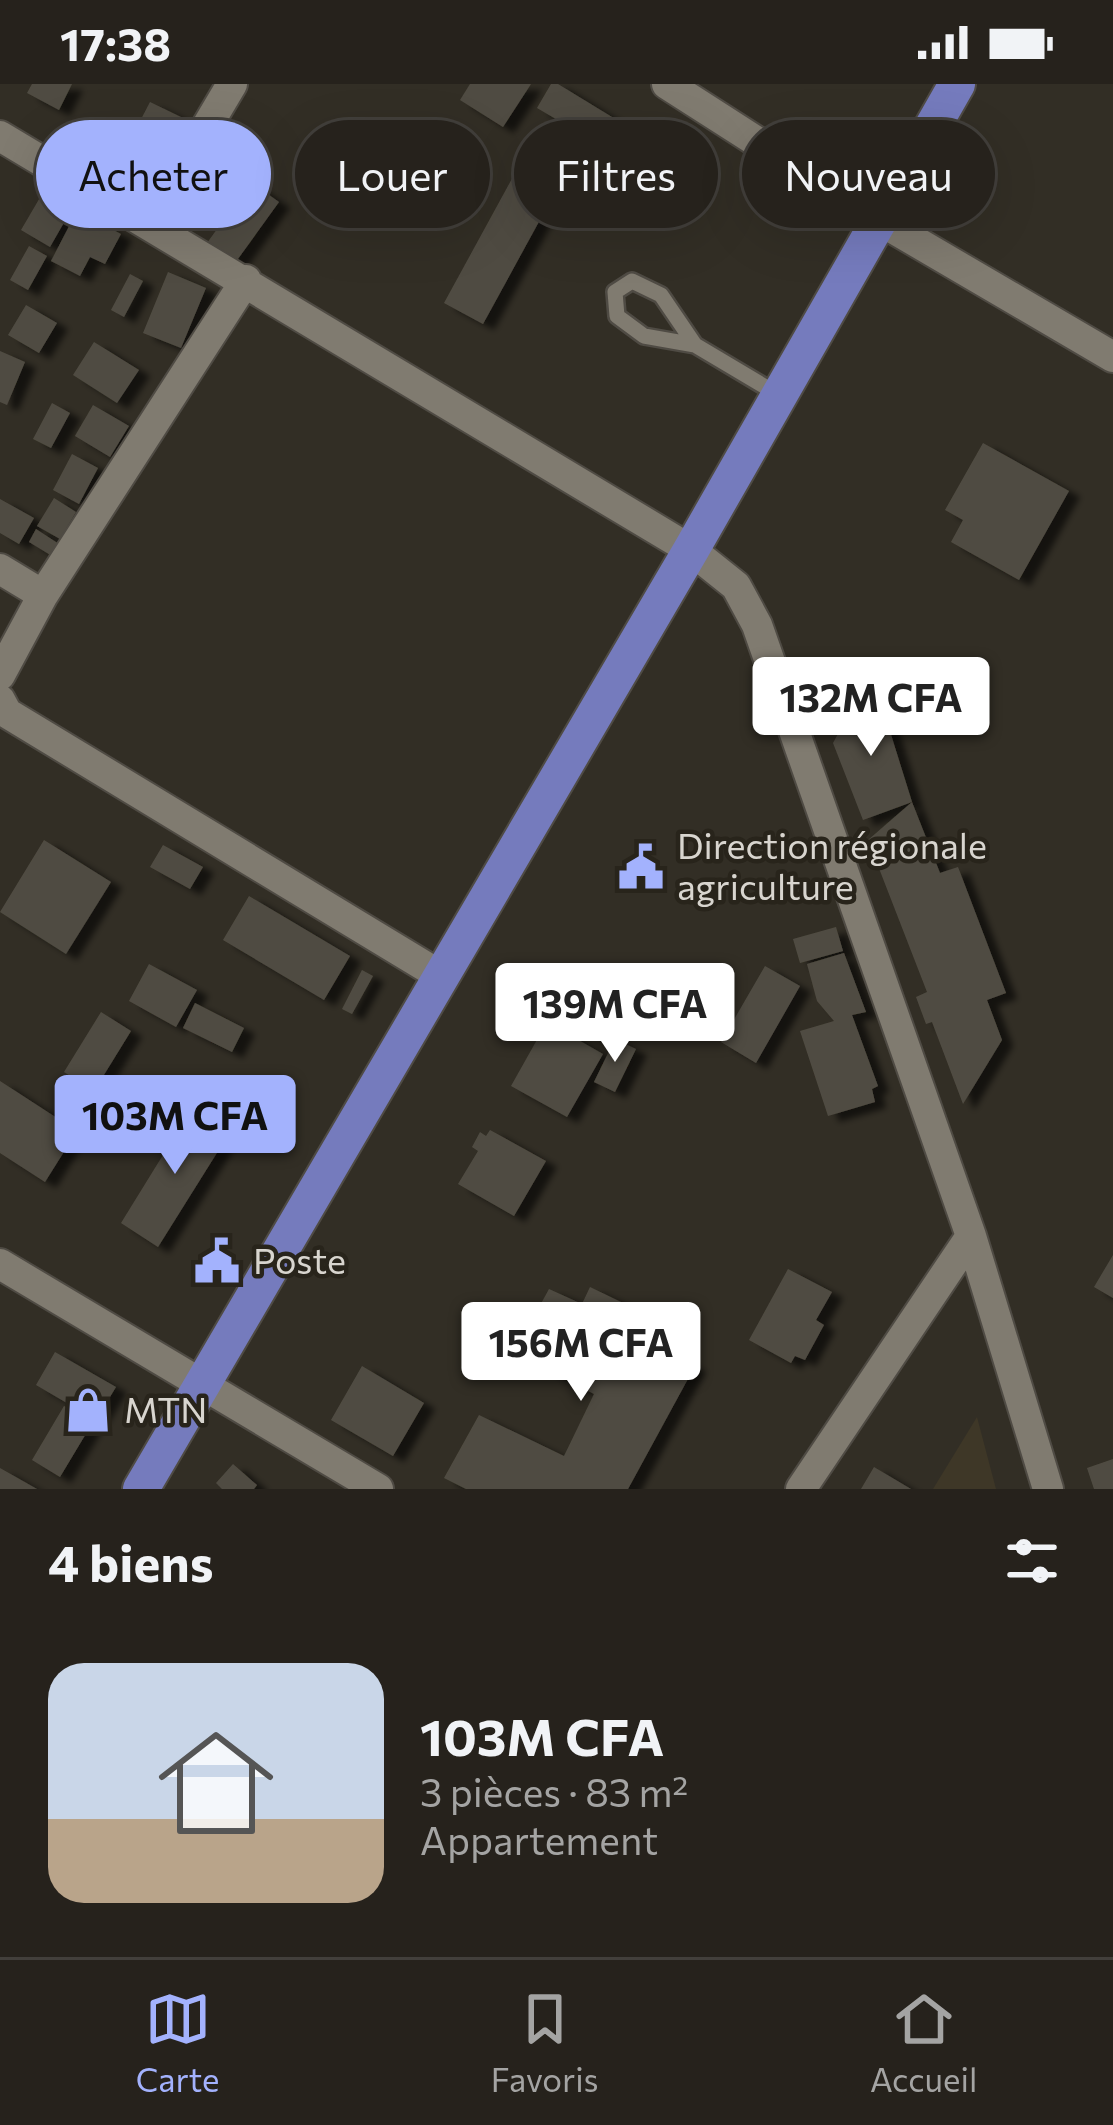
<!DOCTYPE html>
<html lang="fr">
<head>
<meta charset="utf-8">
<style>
	body { margin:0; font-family:Commissioner,sans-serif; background:#322f29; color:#f1f3f6; height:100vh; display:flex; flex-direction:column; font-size:45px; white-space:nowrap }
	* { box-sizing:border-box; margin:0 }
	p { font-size:39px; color:#a4a4a3 }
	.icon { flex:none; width:66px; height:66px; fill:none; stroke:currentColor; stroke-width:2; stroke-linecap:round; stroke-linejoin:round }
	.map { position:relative; height:1405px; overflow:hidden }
	.sheet { display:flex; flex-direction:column; background:#26221c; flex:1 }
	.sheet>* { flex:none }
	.hud { position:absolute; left:36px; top:36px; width:1041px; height:108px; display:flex; gap:24px }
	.price { position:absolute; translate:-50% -102px; padding:0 27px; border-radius:12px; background:#fff; color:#222; font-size:39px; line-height:78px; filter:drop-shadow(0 3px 6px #0008) }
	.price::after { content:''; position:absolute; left:50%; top:72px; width:36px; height:27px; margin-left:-18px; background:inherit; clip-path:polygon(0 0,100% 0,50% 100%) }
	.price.selected { background:#a3b2fd; color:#111 }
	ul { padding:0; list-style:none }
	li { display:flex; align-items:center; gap:36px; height:300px; padding:0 48px }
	li span { display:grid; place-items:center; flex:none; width:336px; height:240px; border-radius:36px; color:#555 }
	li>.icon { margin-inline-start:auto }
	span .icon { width:144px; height:144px; fill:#fffc; stroke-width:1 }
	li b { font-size:51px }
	h2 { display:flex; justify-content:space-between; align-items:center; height:144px; padding:0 48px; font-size:51px }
	.pill { padding:0 42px; border-radius:54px; background:#26221c; box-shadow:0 12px 48px #0002,0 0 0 3px #423f3b; font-size:42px; line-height:108px }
	.pill.selected { background:#a3b2fd; color:#111 }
	.status { display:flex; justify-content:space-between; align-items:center; height:84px; padding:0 60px; background:#26221c; direction:ltr }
	.status svg { height:33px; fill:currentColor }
	.dock { display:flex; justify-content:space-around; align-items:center; height:168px; border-top:3px solid #423f3b; background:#26221c; font-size:33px; color:#a4a4a3 }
	.dock a { display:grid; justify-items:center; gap:6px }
	.dock .selected { color:#a3b2fd }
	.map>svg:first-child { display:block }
	.built { fill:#3e3727 }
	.building { fill:#504c42; filter:url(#shadow) }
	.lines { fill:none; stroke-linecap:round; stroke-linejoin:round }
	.service-casing { stroke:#4f4b44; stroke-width:20 }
	.minor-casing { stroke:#4f4b44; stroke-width:34 }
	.primary-casing { stroke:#4f4b44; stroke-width:40 }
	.service { stroke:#807b70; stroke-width:15 }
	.minor { stroke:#807b70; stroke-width:30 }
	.primary { stroke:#757bbd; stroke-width:36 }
	.labels { text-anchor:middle; stroke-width:9; stroke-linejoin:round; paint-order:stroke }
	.poi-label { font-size:36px; fill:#d8d5cf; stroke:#28241b; text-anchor:start }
</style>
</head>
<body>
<div class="status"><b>17:38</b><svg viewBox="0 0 49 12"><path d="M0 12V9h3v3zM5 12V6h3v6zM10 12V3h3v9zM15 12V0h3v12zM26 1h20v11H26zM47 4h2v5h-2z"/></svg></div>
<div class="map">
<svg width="1113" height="1405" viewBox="0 0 1113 1405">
	<defs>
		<filter id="shadow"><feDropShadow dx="11" dy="6" stdDeviation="3" flood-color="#0009"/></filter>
	</defs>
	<rect width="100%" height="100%" fill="#322e25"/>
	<!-- built -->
	<path class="built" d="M977 1333 996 1405H933Z"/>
	<!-- building -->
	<path class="building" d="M32 0H72L59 26 27 9Z
		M470 0H531L503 43 460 16Z
		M551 0H558L612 33 597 59 537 24Z
		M150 18 183 34 156 86 123 70Z
		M514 91 553 112 483 240 444 219Z
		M251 98 279 118 235 179 207 159Z
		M45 105 74 121 50 163 21 146Z
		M77 127 121 150 105 180 90 173 80 192 51 177Z
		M29 162 47 172 28 206 10 196Z
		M168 188 206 204 181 264 143 249Z
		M130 190 143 197 124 233 111 226Z
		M26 221 57 239 39 269 8 251Z
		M94 258 139 286 117 319 73 291Z
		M0 267 25 278 7 321 0 318Z
		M52 319 70 329 51 364 33 355Z
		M93 321 129 342 110 373 75 352Z
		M983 359 1069 407 1019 496 951 458 963 436 945 426Z
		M72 370 98 384 79 420 53 406Z
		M54 414 76 428 60 455 37 442Z
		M0 415 34 434 19 460 0 449Z
		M36 445 59 460 52 472 29 458Z
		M879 612 912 718 863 736 833 659 858 613Z
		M912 718 940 789 958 783 1006 909 987 916 1002 956 963 1020 932 938 926 940 916 913 927 908 868 756Z
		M44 756 111 798 66 870 0 828Z
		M163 761 203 783 190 805 150 783Z
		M249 812 350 872 324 916 223 856Z
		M836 843 843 867 800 879 793 855Z
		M844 869 866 928 852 931 878 1002 872 1005 875 1018 828 1032 800 947 834 937 817 917 807 880Z
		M149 880 197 906 176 943 129 917Z
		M765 882 800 902 756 979 721 958Z
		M362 886 373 892 352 930 342 925Z
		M195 919 244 944 232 968 183 944Z
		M101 928 131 947 94 1007 64 988Z
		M547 938 603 970 567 1033 511 1002Z
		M615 955 636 965 615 1008 594 998Z
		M0 997 77 1047 45 1098 0 1069Z
		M192 1024 230 1048 158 1163 121 1139Z
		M490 1046 546 1077 514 1132 458 1100 478 1067 472 1063 480 1048 486 1052Z
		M1113 1171V1214L1094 1203Z
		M788 1185 832 1208 816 1236 824 1241 805 1276 795 1272 791 1279 749 1256Z
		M590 1203 621 1218 612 1237 695 1282 628 1405H466L444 1394 479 1331 564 1372 594 1310 514 1269 549 1205 582 1220Z
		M55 1268 116 1303 96 1336 36 1301Z
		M362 1282 424 1319 393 1372 331 1336Z
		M64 1322 93 1338 60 1393 32 1376Z
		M1113 1375V1405H1094L1087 1384Z
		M233 1380 257 1401 254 1405H222L216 1399Z
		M874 1383 911 1405H861Z
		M0 1384 37 1405H0Z"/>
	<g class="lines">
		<!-- service casing -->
		<g class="service-casing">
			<path id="service" d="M695 261 661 211 632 197 615 208 617 232 644 252 695 261 779 311"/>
		</g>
		<!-- minor casing -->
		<g class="minor-casing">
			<path id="minor" d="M667 0 879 136 1113 273
				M0 52 691 466 736 502 757 541 971 1152 1048 1405
				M149 140 232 0
				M0 485 43 511
				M0 591 43 511 246 196
				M0 616 7 629 441 892
				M0 1180 378 1405
				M801 1405 971 1152"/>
		</g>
		<!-- primary casing -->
		<g class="primary-casing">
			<path id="primary" d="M141 1405 691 466 957 0"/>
		</g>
		<!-- service -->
		<use href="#service" class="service"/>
		<!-- minor -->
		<use href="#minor" class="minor"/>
		<!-- primary -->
		<use href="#primary" class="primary"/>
	</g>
	<!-- icons -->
	<defs>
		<g id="civic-bare" transform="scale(3.6)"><path d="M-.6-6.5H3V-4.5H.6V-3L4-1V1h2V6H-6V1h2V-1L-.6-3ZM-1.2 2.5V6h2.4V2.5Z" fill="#a3b2fd" stroke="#28241b" stroke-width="2.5" paint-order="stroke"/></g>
		<g id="shop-bare" transform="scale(3.6)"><path d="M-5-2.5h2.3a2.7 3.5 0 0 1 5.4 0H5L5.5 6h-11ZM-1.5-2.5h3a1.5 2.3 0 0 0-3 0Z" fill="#a3b2fd" stroke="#28241b" stroke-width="2.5" paint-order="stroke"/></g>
	</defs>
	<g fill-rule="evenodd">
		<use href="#civic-bare" x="641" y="783"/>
		<use href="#civic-bare" x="217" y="1177"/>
		<use href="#shop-bare" x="88" y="1326"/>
	</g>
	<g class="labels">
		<!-- poi labels -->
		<g class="poi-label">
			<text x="677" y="775">Direction régionale<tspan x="677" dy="41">agriculture</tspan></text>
			<text x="253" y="1190">Poste</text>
			<text x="124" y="1339">MTN</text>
		</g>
	</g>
</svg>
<b class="price" style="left:871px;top:675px">132M CFA</b>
<b class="price" style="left:615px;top:981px">139M CFA</b>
<b class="price selected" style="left:175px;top:1093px">103M CFA</b>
<b class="price" style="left:581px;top:1320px">156M CFA</b>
<div class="hud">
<a class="pill selected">Acheter</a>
<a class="pill">Louer</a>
<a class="pill">Filtres</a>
<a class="pill">Nouveau</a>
</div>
</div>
<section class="sheet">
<h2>4 biens<svg class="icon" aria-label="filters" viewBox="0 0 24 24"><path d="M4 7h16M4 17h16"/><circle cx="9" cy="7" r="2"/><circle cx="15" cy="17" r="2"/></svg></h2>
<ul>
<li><span style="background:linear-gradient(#c9d6e8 65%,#b9a48a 0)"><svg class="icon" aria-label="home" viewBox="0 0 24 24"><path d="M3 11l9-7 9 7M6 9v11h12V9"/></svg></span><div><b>103M CFA</b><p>3 pièces · 83 m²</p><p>Appartement</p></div></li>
</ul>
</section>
<nav class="dock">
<a class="selected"><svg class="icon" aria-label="map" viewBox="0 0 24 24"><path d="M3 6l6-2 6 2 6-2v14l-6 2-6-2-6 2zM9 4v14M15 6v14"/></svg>Carte</a>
<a><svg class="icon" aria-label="saved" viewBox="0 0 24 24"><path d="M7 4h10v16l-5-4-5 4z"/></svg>Favoris</a>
<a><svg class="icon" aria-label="home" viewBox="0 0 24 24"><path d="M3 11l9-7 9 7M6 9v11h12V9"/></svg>Accueil</a>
</nav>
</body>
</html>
